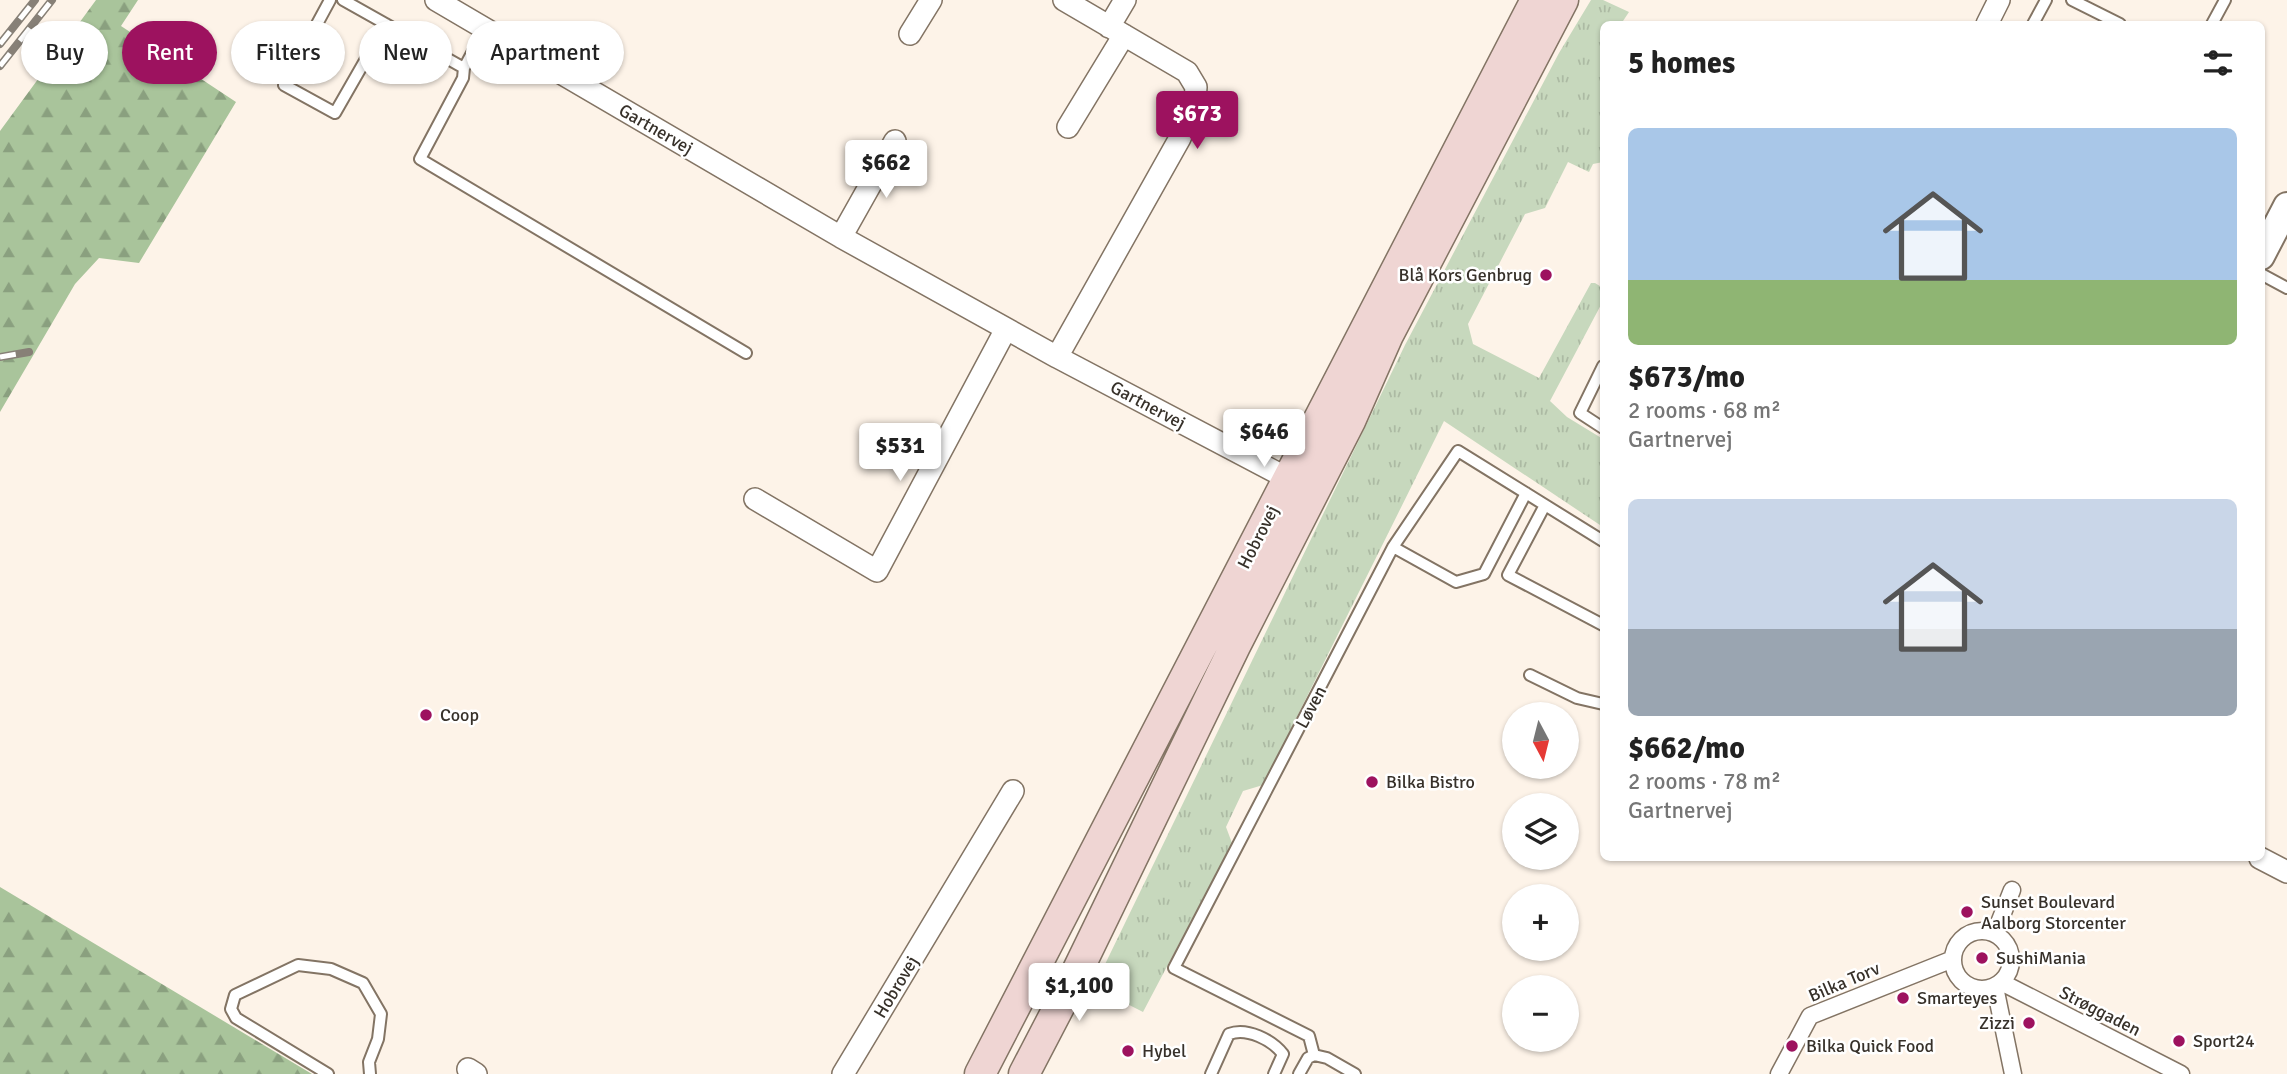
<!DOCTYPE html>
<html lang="en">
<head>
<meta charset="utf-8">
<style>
	body { margin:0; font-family:Signika,sans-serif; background:#f2f2f2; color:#222; height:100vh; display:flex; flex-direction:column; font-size:26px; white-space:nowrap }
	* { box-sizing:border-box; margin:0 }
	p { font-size:23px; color:#767676 }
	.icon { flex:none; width:38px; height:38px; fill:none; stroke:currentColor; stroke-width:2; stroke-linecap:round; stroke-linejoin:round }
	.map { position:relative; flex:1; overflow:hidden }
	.details { position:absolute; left:1600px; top:21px; width:665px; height:840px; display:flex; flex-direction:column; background:#fff; border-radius:10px; box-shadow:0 2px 5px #0004 }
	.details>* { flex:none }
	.hud { position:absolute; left:21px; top:21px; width:665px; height:63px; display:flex; gap:14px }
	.needle { width:46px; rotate:173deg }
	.tools { position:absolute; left:1502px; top:702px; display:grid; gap:14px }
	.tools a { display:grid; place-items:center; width:77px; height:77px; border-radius:50%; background:#fff; box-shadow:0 2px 5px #0004; font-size:35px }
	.price { position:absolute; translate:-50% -60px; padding:0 16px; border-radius:7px; background:#fff; color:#222; font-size:23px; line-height:46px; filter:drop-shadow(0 2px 4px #0008) }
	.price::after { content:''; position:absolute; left:50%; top:42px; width:21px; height:16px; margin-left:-10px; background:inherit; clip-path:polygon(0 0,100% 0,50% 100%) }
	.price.current { background:#9d125f; color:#fff }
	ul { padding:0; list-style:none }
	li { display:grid; align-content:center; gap:14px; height:371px; padding:0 28px }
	li span { display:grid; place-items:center; height:217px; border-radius:10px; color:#555 }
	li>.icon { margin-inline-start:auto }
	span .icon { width:126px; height:126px; fill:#fffc; stroke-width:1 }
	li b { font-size:30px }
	h2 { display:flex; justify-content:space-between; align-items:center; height:84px; padding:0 28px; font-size:30px }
	.pill { padding:0 24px; border-radius:32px; background:#fff; box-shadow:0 2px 5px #0004; font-size:24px; line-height:63px }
	.pill.current { background:#9d125f; color:#fff }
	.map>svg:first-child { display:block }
	.grass { fill:url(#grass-tufts) }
	.forest { fill:url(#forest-firs) }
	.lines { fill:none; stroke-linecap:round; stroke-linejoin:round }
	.service-casing { stroke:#837464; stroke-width:14 }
	.pedestrian-casing { stroke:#837464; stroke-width:19 }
	.minor-casing { stroke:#837464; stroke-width:24 }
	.tertiary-casing { stroke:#837464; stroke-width:30 }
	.secondary-casing { stroke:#837464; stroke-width:33 }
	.service { stroke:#fff; stroke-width:10 }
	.pedestrian { stroke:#fff; stroke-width:16 }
	.minor { stroke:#fff; stroke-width:21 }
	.tertiary { stroke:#fff; stroke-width:26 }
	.secondary { stroke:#efd5d3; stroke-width:30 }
	.rail-casing { stroke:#878077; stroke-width:8 }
	.rail { stroke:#fff; stroke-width:5; stroke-dasharray:16; stroke-linecap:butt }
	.poi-dot { fill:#9d125f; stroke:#fff; stroke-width:2.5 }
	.labels { text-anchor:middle; stroke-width:5; stroke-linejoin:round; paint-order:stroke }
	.street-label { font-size:18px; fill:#37312a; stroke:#fff }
	.poi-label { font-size:18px; fill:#37312a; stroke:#fff; text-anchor:start }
</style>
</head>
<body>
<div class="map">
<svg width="2287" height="1074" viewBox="0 0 2287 1074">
	<defs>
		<pattern id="grass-tufts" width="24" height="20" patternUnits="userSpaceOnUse" patternTransform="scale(1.75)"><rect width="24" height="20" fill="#c7d8bd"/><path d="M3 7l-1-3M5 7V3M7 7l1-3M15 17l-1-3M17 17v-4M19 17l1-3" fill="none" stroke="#acbaa3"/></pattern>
		<pattern id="forest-firs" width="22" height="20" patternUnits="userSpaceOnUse" patternTransform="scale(1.75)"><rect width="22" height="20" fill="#a9c49b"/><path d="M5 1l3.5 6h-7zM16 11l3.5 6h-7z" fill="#8aa07f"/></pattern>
	</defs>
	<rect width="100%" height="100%" fill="#fdf3e8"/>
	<!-- grass -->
	<path class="grass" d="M1591 0H1603L1629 12 1621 24H1603V162L1593 164 1589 172 1568 162 1545 208 1525 214 1468 324 1473 344 1539 378 1591 283H1595L1603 288V301L1550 401 1567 417 1603 439V527L1444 421 1263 785 1243 791 1226 827 1232 843 1143 1012 1094 987 1405 345 1559 53Z"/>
	<!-- forest -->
	<path class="forest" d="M96 0H138L121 26 236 102 139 263 99 258 75 284 0 412V131Z
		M0 887 312 1074H0Z"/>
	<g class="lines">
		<!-- service casing -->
		<g class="service-casing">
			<path id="service" d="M330 0 284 85 335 113 386 24
				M343 0 464 68
				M2072 0 2120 24
				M2033 24 2046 0
				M2212 24 2225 0
				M485 29 464 68 463 78 420 159 746 353
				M2261 274 2287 288
				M1603 366 1580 413 1603 428
				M1545 505 1508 575 1603 625
				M1393 547 1456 582 1484 574 1526 493
				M1530 675 1577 698 1603 704
				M1314 1055 1309 1036 1174 968 1393 547 1458 451 1603 541
				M328 1074 236 1018 231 1009 235 995 298 965 331 969 363 983 381 1014 378 1039 369 1062 370 1074
				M1211 1074 1229 1034C1247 1027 1272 1040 1283 1054L1274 1074
				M1299 1074 1308 1058 1314 1055 1327 1058 1355 1074"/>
		</g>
		<!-- pedestrian casing -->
		<g class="pedestrian-casing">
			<path id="pedestrian" d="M1953 960a29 29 0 1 1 58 0a29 29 0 1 1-58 0Z
				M1995 933 2012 890
				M2001 982 2181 1074
				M1995 987 2013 1074
				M1779 1074 1810 1016 1953 959"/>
		</g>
		<!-- minor casing -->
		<g class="minor-casing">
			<path id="minor" d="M436 0 841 237 1057 357 1300 485
				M1987 24 1999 0
				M1109 27 1125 0
				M910 34 931 0
				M1068 127 1124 35
				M841 237 895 141
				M1057 357 1180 138 1195 101 1196 87 1187 72 1064 0
				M755 499 877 571 1006 329
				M2260 858 2287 872
				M468 1069 476 1074
				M843 1074 1013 791"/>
		</g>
		<!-- tertiary casing -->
		<g class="tertiary-casing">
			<path id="tertiary" d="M2261 256 2287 206"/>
		</g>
		<!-- secondary casing -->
		<g class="secondary-casing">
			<path id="secondary" d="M980 1074 1536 0
				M1024 1074 1074 978 1235 646 1350 421 1388 335 1563 0"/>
		</g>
		<!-- service -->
		<use href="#service" class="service"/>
		<!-- pedestrian -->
		<use href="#pedestrian" class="pedestrian"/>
		<!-- minor -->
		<use href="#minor" class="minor"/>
		<!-- tertiary -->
		<use href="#tertiary" class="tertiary"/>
		<!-- secondary -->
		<use href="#secondary" class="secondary"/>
		<!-- rail casing -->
		<g class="rail-casing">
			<path id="rail" d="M0 44 35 0
				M0 66 52 0
				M0 357 29 352"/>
		</g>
		<!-- rail -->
		<use href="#rail" class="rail"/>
	</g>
	<!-- markers -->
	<g class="poi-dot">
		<circle cx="1546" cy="275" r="7"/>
		<circle cx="426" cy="715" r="7"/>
		<circle cx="1372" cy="782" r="7"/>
		<circle cx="1967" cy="912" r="7"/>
		<circle cx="1982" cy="958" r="7"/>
		<circle cx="1903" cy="998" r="7"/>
		<circle cx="2029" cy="1023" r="7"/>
		<circle cx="2179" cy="1041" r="7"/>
		<circle cx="1792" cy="1046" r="7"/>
		<circle cx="1128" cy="1051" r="7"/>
	</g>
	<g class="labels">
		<!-- street labels -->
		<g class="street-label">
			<text transform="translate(656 129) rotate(30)" y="6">Gartnervej</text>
			<text transform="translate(1148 405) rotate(28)" y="6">Gartnervej</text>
			<text transform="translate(1258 537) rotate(-63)" y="6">Hobrovej</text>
			<text transform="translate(1311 707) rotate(-62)" y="6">Løven</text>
			<text transform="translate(1844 982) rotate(-23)" y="6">Bilka Torv</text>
			<text transform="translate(896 987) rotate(-59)" y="6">Hobrovej</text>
			<text transform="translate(2100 1011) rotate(27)" y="6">Strøggaden</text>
		</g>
		<!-- poi labels -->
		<g class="poi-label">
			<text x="1532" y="281" text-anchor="end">Blå Kors Genbrug</text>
			<text x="440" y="721">Coop</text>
			<text x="1386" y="788">Bilka Bistro</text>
			<text x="1981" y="908">Sunset Boulevard<tspan x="1981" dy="21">Aalborg Storcenter</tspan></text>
			<text x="1996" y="964">SushiMania</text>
			<text x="1917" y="1004">Smarteyes</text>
			<text x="2015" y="1029" text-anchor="end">Zizzi</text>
			<text x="2193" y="1047">Sport24</text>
			<text x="1806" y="1052">Bilka Quick Food</text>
			<text x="1142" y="1057">Hybel</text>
		</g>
	</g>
</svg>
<div class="tools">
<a><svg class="needle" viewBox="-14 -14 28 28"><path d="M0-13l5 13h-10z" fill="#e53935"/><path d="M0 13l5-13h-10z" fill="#767676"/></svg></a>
<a><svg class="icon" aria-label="layers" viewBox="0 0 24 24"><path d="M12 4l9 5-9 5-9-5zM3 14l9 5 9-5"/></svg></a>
<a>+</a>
<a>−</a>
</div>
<b class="price current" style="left:1197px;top:151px">$673</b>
<b class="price" style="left:886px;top:200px">$662</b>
<b class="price" style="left:1264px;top:469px">$646</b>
<b class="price" style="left:900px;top:483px">$531</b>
<b class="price" style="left:1079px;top:1023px">$1,100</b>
<div class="hud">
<a class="pill">Buy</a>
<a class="pill current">Rent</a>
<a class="pill">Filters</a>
<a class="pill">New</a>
<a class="pill">Apartment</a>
</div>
<section class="details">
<h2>5 homes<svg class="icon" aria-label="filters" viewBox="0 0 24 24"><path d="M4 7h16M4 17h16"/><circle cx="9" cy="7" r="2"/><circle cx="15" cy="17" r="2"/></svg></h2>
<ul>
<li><span style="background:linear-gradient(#a9c7e8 70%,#8fb573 0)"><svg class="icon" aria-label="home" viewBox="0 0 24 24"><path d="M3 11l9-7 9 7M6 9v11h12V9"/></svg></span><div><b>$673/mo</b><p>2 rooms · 68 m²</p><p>Gartnervej</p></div></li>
<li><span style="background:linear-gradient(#c9d6e8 60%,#9aa5b1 0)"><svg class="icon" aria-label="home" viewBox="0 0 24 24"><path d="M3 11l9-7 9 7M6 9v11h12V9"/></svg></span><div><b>$662/mo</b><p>2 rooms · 78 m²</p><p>Gartnervej</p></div></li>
</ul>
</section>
</div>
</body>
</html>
